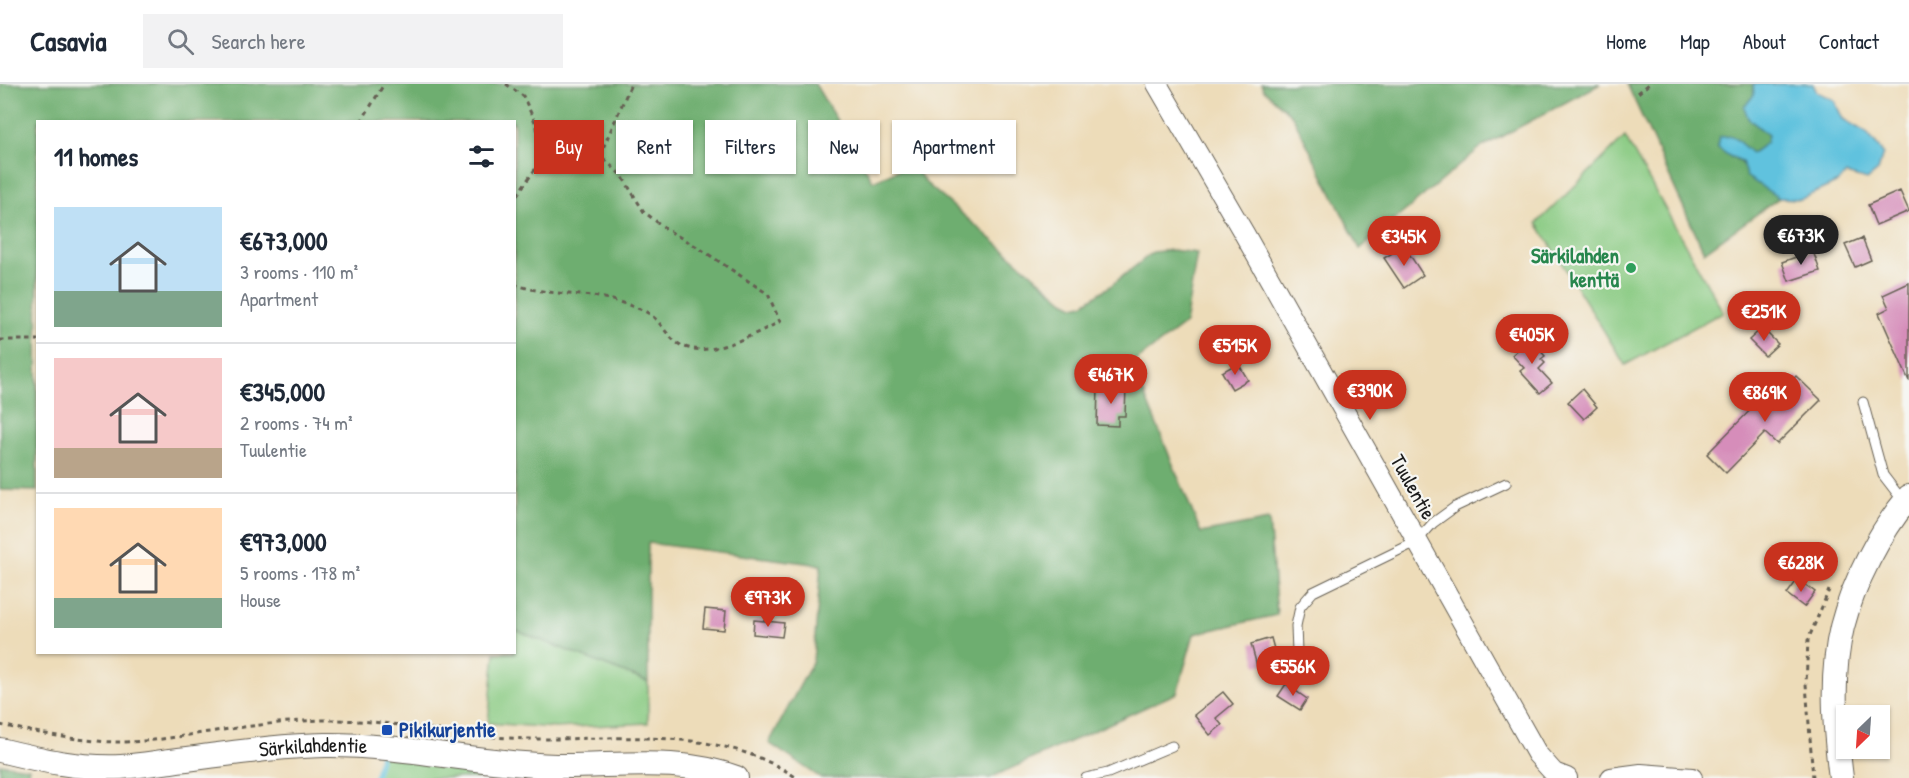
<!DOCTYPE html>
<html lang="en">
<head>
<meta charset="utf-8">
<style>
	body { margin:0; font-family:"Patrick Hand",sans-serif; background:#f2f2f3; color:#1f2937; height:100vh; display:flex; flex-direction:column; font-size:22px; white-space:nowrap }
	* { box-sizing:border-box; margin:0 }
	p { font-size:20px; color:#747a83 }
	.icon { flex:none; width:33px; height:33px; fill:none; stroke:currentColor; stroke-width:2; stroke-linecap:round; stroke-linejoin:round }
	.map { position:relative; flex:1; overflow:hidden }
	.side { position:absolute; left:36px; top:36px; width:480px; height:534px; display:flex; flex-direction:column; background:#fff; border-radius:0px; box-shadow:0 2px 4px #0004 }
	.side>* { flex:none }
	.hud { position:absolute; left:534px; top:36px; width:570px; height:54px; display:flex; gap:12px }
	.needle { width:39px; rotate:205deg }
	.tools { position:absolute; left:1836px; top:621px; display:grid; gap:12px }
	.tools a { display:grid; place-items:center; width:54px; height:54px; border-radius:0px; background:#fff; box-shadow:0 2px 4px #0004; font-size:30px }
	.price { position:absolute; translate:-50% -51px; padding:0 14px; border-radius:21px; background:#c8321e; color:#fff; font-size:20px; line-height:39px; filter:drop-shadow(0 2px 3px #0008) }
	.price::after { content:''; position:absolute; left:50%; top:36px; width:18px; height:14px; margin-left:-9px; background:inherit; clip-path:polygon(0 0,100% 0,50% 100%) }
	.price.current { background:#222; color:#fff }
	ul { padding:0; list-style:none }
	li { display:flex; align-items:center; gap:18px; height:150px; padding:0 18px }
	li+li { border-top:2px solid #e0e1e3 }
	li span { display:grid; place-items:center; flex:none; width:168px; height:120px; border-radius:0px; color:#555 }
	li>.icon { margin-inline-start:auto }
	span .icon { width:72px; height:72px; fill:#fffc; stroke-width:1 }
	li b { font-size:26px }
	h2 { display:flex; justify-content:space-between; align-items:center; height:72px; padding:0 18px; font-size:26px }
	.pill { padding:0 21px; border-radius:0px; background:#fff; box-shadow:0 2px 4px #0004; font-size:21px; line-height:54px }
	.pill.current { background:#c8321e; color:#fff }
	header { display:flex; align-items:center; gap:36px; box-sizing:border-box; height:84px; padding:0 30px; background:#fff; border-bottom:2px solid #e0e1e3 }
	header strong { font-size:28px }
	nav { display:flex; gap:33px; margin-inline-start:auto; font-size:21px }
	.search { width:420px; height:54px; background:#f2f2f3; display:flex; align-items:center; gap:15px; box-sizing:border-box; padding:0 21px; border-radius:0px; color:#747a83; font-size:22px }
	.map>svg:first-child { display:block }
	.green { fill:#89ca82; stroke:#52734f; stroke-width:1.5 }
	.forest { fill:#6eae70; stroke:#456546; stroke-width:1.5 }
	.water { fill:#60c2de; stroke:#3e6f7d; stroke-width:1.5 }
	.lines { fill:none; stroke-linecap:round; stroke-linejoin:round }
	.stream { stroke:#60c2de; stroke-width:5 }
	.building { fill:#d68dba }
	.service-casing { stroke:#655f53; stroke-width:11 }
	.minor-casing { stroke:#655f53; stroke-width:22 }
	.tertiary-casing { stroke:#655f53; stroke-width:26 }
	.path { stroke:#655f53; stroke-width:3; stroke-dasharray:4.5 4.5; stroke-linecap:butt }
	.service { stroke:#fff; stroke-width:9 }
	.minor { stroke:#fff; stroke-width:20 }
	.tertiary { stroke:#fff; stroke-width:24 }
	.leisure-dot { fill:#2e9e5b; stroke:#f6f6f2; stroke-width:2 }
	.transit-dot { fill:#1a4fb4; stroke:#f6f6f2; stroke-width:2 }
	.labels { text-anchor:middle; stroke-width:4.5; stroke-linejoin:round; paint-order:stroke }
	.leisure-label { font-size:21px; font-weight:bold; fill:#27864d; stroke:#f6f6f2; text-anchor:end }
	.street-label { font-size:21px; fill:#1c1c1c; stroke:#f6f6f2 }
	.transit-label { font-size:21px; font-weight:bold; fill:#164399; stroke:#f6f6f2; text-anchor:start }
</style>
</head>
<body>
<header>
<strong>Casavia</strong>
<div class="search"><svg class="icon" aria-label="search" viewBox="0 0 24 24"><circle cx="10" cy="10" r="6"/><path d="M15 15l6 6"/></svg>Search here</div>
<nav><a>Home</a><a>Map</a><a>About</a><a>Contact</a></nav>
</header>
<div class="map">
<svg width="1909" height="694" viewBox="0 0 1909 694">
	<rect width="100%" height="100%" fill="#f6f6f2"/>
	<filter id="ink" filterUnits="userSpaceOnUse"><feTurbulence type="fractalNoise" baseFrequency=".0167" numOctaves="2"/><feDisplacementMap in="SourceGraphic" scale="12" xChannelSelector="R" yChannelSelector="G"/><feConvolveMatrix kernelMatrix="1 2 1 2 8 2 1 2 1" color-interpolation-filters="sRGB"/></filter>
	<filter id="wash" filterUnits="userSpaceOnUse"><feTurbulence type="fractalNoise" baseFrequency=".008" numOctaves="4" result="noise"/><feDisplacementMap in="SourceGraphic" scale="24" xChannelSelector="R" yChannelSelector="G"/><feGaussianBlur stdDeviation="1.35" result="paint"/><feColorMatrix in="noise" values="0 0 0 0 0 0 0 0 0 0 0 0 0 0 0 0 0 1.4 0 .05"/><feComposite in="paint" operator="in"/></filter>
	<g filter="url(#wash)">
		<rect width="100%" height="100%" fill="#eddcb9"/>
		<!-- green -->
		<path class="green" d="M1625 53 1723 228 1625 281 1537 139Z
			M515 546 648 598V639L555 644 488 639 495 569 514 568Z
			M381 672 449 681 498 694H375Z"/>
		<!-- forest -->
		<path class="forest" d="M0 0H815L873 97 912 80 926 99 1064 217 1074 222 1083 220 1109 203 1153 168 1172 166 1197 169 1185 240 1132 280 1201 449 1269 436 1277 531 1194 550 1177 609 990 694H821L769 659 813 577 821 481 648 459V598L515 546 514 38H38L37 407 0 406Z
			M1261 0H1600L1480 64 1360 165 1293 33 1263 5Z
			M1627 0H1753L1754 11 1748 34 1769 51 1766 60 1752 69 1729 72C1750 80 1761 101 1779 114L1704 168Z
			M0 680 29 684 27 694H0Z"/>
		<!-- water -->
		<path class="water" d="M1753 0H1813L1817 8 1834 16 1843 35 1867 49 1883 69 1878 87 1867 96 1846 90 1838 98 1801 115 1779 114 1746 92 1742 77 1729 72 1717 63 1719 53 1732 52 1752 69 1766 59 1768 51 1748 34 1744 23 1754 11Z"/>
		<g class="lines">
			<!-- stream -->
			<path class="stream" d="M375 694 381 672"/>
		</g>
		<g id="blocks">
			<!-- building -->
			<path class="building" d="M1900 107 1909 127 1876 141 1868 121Z
				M1862 154 1871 176 1855 183 1845 161Z
				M1404 162 1423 191 1404 204 1384 174Z
				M1813 167 1820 187 1789 197 1782 178Z
				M1909 199V297L1879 229 1889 224 1883 211Z
				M1762 244 1778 260 1765 272 1749 256Z
				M1530 255 1545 272 1541 275 1545 279 1539 285 1552 299 1540 309 1520 287 1524 284 1512 271Z
				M1238 279 1248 296 1232 305 1222 288Z
				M1796 292 1821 316 1777 360 1765 349 1726 389 1707 370 1767 309 1773 316Z
				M1098 302 1126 303 1125 332H1118V342L1097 341Z
				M1582 305 1597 323 1584 335 1568 318Z
				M1798 495 1815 508 1804 523 1787 510Z
				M705 525 726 527 724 546 703 544Z
				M754 536 784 539 782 553 753 550Z
				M1271 554 1277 576 1257 582 1251 560Z
				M1286 600 1307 615 1300 626 1278 612Z
				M1223 608 1233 620 1216 634 1222 641 1210 651 1194 631Z"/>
		</g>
	</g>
	<g filter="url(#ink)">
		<use href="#blocks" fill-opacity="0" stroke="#655f53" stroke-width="1.5"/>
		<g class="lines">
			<!-- service casing -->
			<g class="service-casing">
				<path id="service" d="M1863 318 1883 391 1903 417
					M1298 592 1296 542 1300 523 1313 508 1416 458 1433 439 1455 423 1506 399
					M1086 694 1108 689 1172 662"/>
			</g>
			<!-- minor casing -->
			<g class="minor-casing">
				<path id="minor" d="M1157 0 1245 151 1537 670 1554 689 1567 694
					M1611 694 1641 690 1692 694"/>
			</g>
			<!-- tertiary casing -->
			<g class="tertiary-casing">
				<g id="tertiary">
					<path id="s1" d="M0 666C40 676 80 685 121 683 138 682 155 679 171 677 222 671 273 662 325 661 402 660 478 680 556 682 617 683 677 672 736 694"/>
					<path d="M1841 694C1835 645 1830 592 1842 543 1853 500 1880 447 1909 413"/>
				</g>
			</g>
			<!-- path -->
			<path class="path" d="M506 0 523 12 537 42 541 77 514 115
				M1638 9 1649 0
				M361 38 384 0
				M537 42 600 71
				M514 200C545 212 578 208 609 215 619 218 640 224 648 229 660 236 666 251 677 259 706 278 753 250 780 238L768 210 699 164 669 147 644 128 622 92 600 71 631 0
				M0 256H38
				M0 641C40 649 80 658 121 658 148 658 176 653 202 649 243 643 283 637 324 636 394 635 462 654 532 655 622 656 719 641 797 694
				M1813 694 1806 600 1808 556 1829 506"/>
			<!-- service -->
			<use href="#service" class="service"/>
			<!-- minor -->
			<use href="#minor" class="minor"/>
			<!-- tertiary -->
			<use href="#tertiary" class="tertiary"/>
		</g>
	</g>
	<!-- markers -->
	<circle class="leisure-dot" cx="1631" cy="184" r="6"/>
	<rect class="transit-dot" x="381" y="640" width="12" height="12" rx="3"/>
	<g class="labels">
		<!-- leisure labels -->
		<g class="leisure-label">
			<text x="1619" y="179">Särkilahden<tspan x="1619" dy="24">kenttä</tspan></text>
		</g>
		<!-- street labels -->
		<g class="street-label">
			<text transform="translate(1413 403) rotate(61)" y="7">Tuulentie</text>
			<text dy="7" stroke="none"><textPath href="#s1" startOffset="316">Särkilahdentie</textPath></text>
		</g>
		<!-- transit labels -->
		<g class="transit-label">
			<text x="399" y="653">Pikikurjentie</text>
		</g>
	</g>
</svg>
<div class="tools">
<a><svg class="needle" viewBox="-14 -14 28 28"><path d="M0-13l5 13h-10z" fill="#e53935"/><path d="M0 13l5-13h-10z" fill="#747a83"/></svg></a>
</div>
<b class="price current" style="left:1801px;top:182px">€673K</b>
<b class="price" style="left:1404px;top:183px">€345K</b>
<b class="price" style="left:1764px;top:258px">€251K</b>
<b class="price" style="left:1532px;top:281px">€405K</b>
<b class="price" style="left:1235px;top:292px">€515K</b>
<b class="price" style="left:1111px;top:321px">€467K</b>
<b class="price" style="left:1370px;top:337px">€390K</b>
<b class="price" style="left:1765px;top:339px">€869K</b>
<b class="price" style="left:1801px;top:509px">€628K</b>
<b class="price" style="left:768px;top:544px">€973K</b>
<b class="price" style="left:1293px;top:613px">€556K</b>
<div class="hud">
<a class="pill current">Buy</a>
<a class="pill">Rent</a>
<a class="pill">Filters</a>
<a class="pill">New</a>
<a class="pill">Apartment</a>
</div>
<section class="side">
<h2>11 homes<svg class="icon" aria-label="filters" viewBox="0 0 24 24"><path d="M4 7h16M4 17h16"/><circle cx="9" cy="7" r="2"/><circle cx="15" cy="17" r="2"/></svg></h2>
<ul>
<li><span style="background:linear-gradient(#bfe0f5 70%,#7fa58c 0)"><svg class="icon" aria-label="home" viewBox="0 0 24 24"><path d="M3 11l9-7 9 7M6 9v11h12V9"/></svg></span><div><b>€673,000</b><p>3 rooms · 110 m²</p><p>Apartment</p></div></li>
<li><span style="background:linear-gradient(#f6c9c9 75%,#b9a48a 0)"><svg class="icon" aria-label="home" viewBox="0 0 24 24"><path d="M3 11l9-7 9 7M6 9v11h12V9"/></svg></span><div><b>€345,000</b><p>2 rooms · 74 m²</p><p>Tuulentie</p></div></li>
<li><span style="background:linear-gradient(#ffd9b3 75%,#7fa58c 0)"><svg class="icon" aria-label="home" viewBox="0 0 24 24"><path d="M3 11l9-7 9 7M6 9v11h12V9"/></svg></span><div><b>€973,000</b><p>5 rooms · 178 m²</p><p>House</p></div></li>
</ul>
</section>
</div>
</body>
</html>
